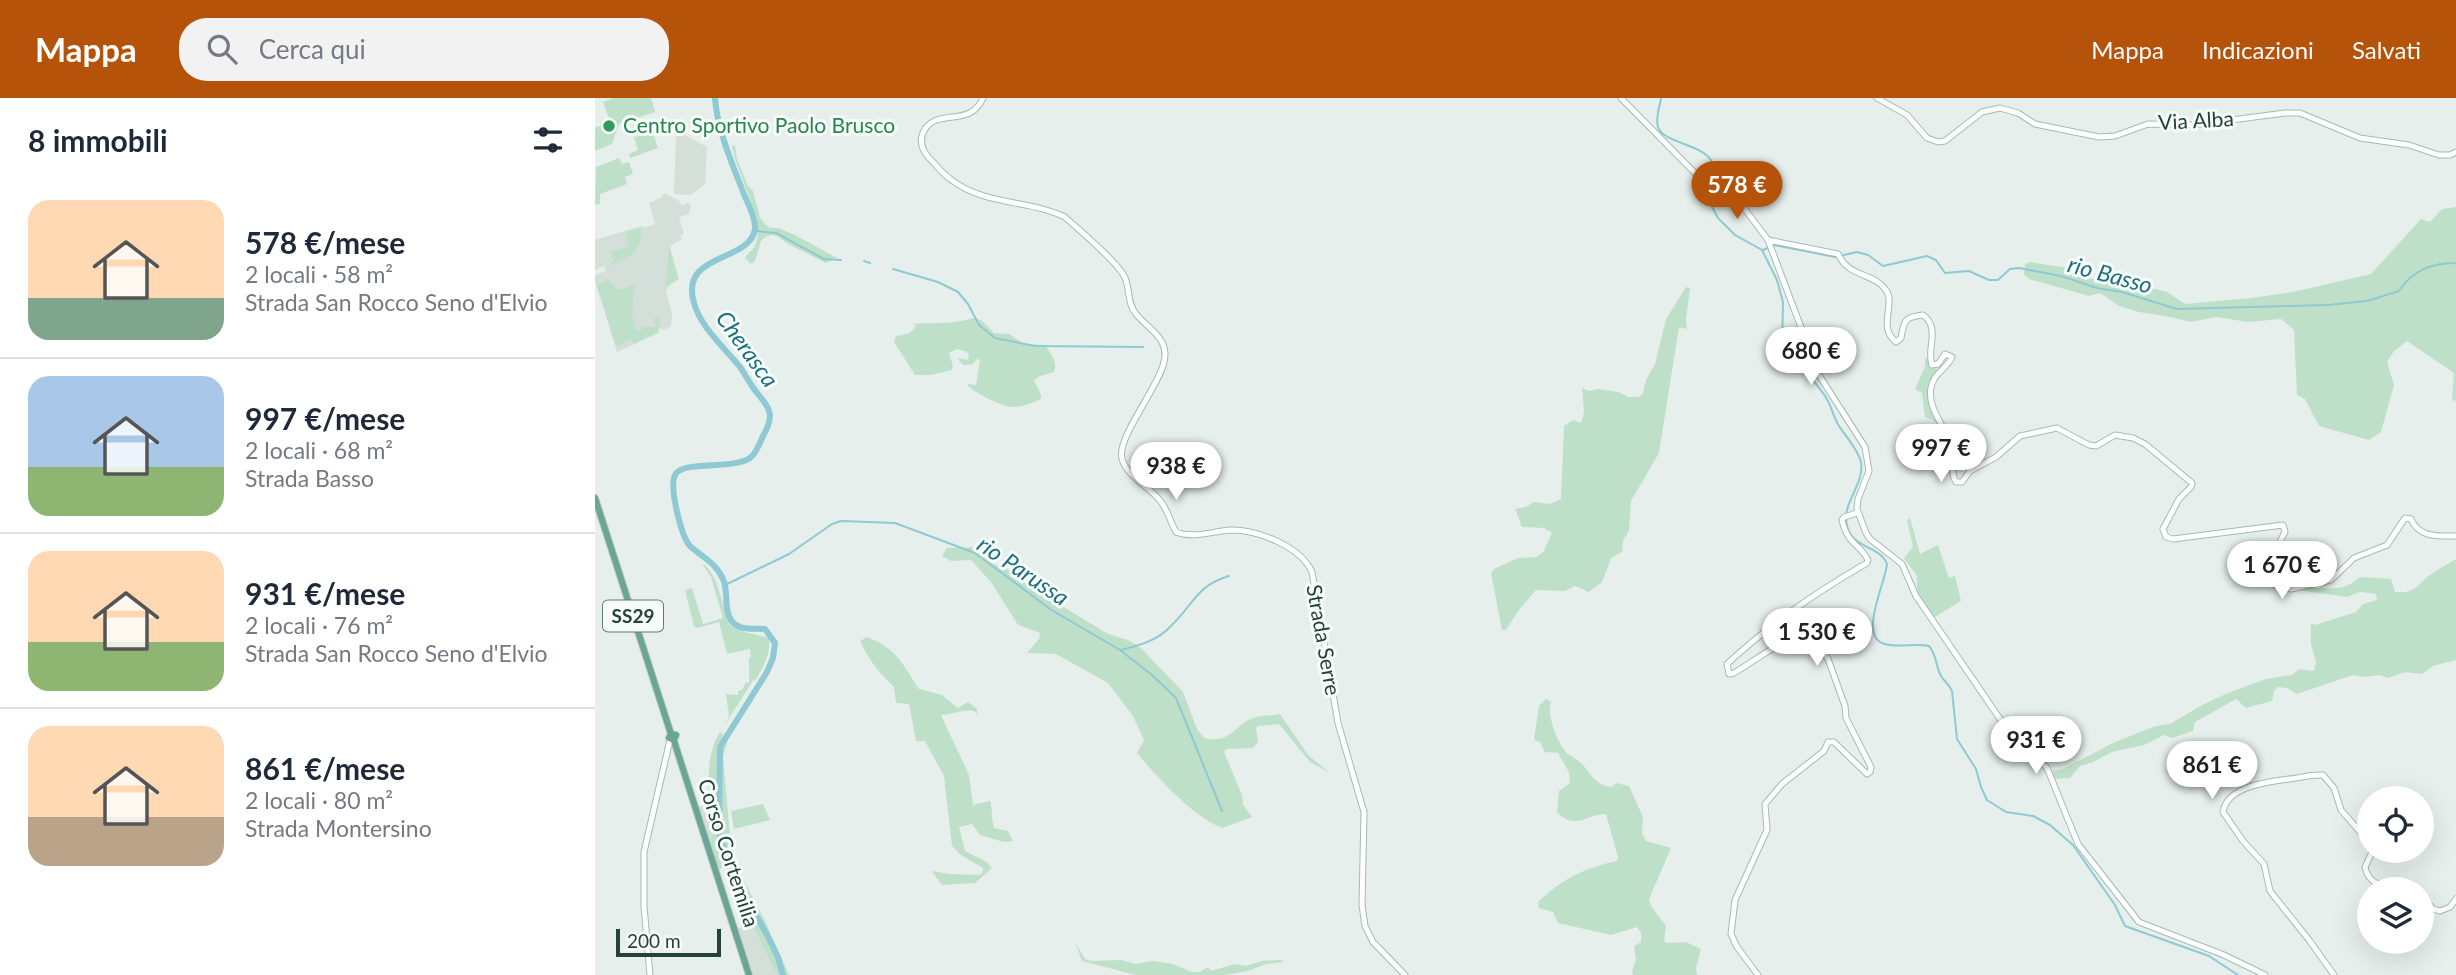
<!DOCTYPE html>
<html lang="it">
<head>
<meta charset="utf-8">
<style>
	body { margin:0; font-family:Lato,sans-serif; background:#f2f2f3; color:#1f2937; height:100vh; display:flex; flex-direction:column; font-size:26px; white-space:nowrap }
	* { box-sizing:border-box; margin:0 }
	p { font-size:23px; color:#747a83 }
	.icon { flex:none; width:38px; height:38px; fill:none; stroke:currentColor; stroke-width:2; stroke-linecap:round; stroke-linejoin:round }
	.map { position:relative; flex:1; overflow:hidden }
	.panel { display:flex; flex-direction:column; background:#fff; width:595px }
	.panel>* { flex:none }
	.fabs { position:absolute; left:1762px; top:688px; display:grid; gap:14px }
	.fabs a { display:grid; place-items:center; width:77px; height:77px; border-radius:50%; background:#fff; box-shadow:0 7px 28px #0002; font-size:35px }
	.scale { position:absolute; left:21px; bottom:18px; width:105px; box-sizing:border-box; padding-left:7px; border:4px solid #24423a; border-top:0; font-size:19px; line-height:24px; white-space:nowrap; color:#24423a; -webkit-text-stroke:5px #f7fbf9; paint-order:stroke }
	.price { position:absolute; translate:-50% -60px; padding:0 16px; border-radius:24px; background:#fff; color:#222; font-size:23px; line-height:46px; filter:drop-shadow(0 2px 4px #0008) }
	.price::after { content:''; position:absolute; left:50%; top:42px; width:21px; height:16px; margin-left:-10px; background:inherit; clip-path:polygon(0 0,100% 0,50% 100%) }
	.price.on { background:#b45309; color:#fff }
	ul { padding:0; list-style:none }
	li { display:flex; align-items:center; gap:21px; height:175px; padding:0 28px }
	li+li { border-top:2px solid #e0e1e3 }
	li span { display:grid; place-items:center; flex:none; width:196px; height:140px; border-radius:21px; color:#555 }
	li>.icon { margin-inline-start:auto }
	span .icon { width:84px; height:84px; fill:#fffc; stroke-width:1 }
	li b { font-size:30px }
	h2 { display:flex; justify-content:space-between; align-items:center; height:84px; padding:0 28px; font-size:30px }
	header { display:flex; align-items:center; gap:42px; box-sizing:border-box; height:98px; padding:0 35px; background:#b45309; color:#fff }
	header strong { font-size:33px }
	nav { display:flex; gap:38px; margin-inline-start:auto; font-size:24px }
	.search { width:490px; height:63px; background:#f2f2f3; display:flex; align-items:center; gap:18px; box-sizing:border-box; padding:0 24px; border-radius:28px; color:#747a83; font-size:26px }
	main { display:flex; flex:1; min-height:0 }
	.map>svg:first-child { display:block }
	.built { fill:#d4dfda }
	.green { fill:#bfe0c8 }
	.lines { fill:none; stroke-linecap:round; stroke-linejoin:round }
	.stream { stroke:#8ec9d4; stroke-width:2 }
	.river { stroke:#8ec9d4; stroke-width:6 }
	.secondary-casing { stroke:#a4bbb3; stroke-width:7 }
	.primary-casing { stroke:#c2cac8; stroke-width:8 }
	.secondary { stroke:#fff; stroke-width:5 }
	.primary { stroke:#6aa596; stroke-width:6 }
	.leisure-dot { fill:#2e9e5b; stroke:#f7fbf9; stroke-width:2.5 }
	.labels { text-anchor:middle; stroke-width:6; stroke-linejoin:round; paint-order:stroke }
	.shield { fill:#f7fbf9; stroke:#637a73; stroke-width:2 }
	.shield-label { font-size:19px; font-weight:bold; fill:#24423a }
	.street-label { font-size:21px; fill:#24423a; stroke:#f7fbf9 }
	.leisure-label { font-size:21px; fill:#27864d; stroke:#f7fbf9; text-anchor:start }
	.water-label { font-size:23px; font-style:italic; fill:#1c6f80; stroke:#f7fbf9 }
</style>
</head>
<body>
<header>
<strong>Mappa</strong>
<div class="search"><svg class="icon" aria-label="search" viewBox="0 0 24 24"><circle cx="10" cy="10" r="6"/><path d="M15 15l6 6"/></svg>Cerca qui</div>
<nav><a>Mappa</a><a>Indicazioni</a><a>Salvati</a></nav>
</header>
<main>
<section class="panel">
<h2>8 immobili<svg class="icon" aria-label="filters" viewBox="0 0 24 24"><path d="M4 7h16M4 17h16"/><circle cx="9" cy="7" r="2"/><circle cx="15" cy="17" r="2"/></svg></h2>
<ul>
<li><span style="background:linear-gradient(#ffd9b3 70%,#7fa58c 0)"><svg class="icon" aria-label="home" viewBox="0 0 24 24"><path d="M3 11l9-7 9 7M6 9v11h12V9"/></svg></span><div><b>578 €/mese</b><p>2 locali · 58 m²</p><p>Strada San Rocco Seno d'Elvio</p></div></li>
<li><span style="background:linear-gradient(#a9c7e8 65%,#8fb573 0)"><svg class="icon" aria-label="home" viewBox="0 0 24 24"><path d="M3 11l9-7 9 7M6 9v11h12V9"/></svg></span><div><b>997 €/mese</b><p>2 locali · 68 m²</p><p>Strada Basso</p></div></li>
<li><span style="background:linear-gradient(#ffd9b3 65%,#8fb573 0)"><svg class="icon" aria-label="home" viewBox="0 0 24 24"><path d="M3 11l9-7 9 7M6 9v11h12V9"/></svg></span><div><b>931 €/mese</b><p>2 locali · 76 m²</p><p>Strada San Rocco Seno d'Elvio</p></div></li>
<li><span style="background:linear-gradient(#ffd9b3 65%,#b9a48a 0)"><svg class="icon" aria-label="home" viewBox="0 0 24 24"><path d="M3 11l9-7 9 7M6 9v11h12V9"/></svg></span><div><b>861 €/mese</b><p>2 locali · 80 m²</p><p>Strada Montersino</p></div></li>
</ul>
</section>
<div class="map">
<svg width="1861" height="877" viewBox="0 0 1861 877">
	<rect width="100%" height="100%" fill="#e6efeb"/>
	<!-- built -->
	<path class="built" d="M88 36 112 49 110 86 96 97 80 96 79 94 81 39Z
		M69 95 83 102 87 107 94 104 96 108 94 116 84 119 89 136 85 137 87 141 75 148 84 181 74 188 71 194 77 215 76 228 69 232 65 230 64 235 22 254 0 183V177L11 173 9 168 0 172V142L47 128 48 130 60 126 54 105 67 99Z
		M118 705V737L112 743 102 709Z
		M158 824 173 854 182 877H156L141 831Z"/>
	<!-- green -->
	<path class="green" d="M19 0H56L60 14 24 26 17 46 0 53V30L15 23 8 4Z
		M58 35 63 50 35 60 34 56 43 52 39 39Z
		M140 47 142 61 153 88 158 93 165 120 170 126 175 130H184L200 137 242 160 231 165 193 146 182 138 177 137 170 139 166 143 160 163 156 166 150 160C152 156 155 154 158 151 164 143 163 128 162 119L140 61 137 49Z
		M24 60 27 66 34 64 38 76 30 79 32 86 5 96V106L0 107 1 69Z
		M1861 109V303L1857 302 1859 275 1812 243 1799 253 1792 264 1799 287 1786 334 1774 342 1724 328 1710 301 1702 297 1699 232 1686 221 1653 224 1621 219 1596 224 1575 219 1544 214 1524 208 1505 195 1494 198 1434 181 1429 176 1430 166 1435 164 1472 170 1500 182 1540 186 1572 194 1590 206 1656 200 1698 194 1776 176 1826 121 1835 124 1847 111Z
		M46 130C49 154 33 160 13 168L19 162 15 154 34 148 30 134Z
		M74 149 83 181 71 189Z
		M11 181 20 187V191H30L33 187H39L37 219 40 222 39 232 46 233 47 228 61 229 59 220 62 219 65 223 63 234 39 246 36 241 21 248 1 185H10Z
		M1091 189 1095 190 1091 222 1092 231 1084 229 1064 355 1036 403 1034 432 1028 443 1027 454 1016 460 1007 484 994 494 980 488 970 493 941 492 923 513 911 532H907L896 475 899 471 923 460 942 459 949 453 957 435 949 430 927 429 920 411 931 409 939 404 955 406 966 401 969 328 978 322 986 325 989 314 987 290 994 293 1003 291 1024 294 1033 299H1044L1048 295 1051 282 1060 266 1071 221Z
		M378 220 386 222 399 235 414 236 429 246 450 247C455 255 463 264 459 274L445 278 439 282 446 297V301C438 305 427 309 418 309 408 309 378 295 372 286L381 287 385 262 382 261 378 266 368 267 362 260 373 262 374 258 372 254 362 251 354 255 358 268 357 272 335 277H320L299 244 301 238C309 237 317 236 321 228L319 226C341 224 357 227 378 220Z
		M1330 260H1333L1334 269 1343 271C1327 292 1335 308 1346 330L1338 322 1330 319 1327 295 1320 291 1330 269Z
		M1315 420 1325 456 1343 447 1354 480 1360 478 1366 503 1338 520 1322 493V478L1309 460 1318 449 1312 422Z
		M381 449 383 455 398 466 416 472 431 486 452 499 513 536 533 542 545 549 588 594 602 631 609 640C637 647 640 624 661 619 669 617 677 618 685 616L713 657 735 675 715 664 684 626 663 628 661 630 663 644 658 650 631 651 629 654 647 697 648 707 657 719 627 730C597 718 564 681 542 655L549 642 538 618 513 585 461 556 432 555 444 541 445 535 423 527 396 484 376 462 356 463 347 458 352 450Z
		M1861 461V562L1838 568 1827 576 1810 574 1793 580 1785 577 1767 579 1758 577 1702 596 1692 590 1683 589 1679 593 1677 603 1651 610 1641 601 1600 624 1598 633 1577 640 1569 637 1549 647 1517 654 1498 664 1485 668 1475 680 1459 681 1456 673 1468 671 1520 644 1561 628 1575 626 1609 606 1633 595 1671 581 1697 577 1704 571 1719 573 1721 564 1716 546V525L1720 527 1761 514 1768 506 1782 502 1781 496 1765 494 1752 499 1703 492C1727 486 1745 498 1765 479L1796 481 1800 494C1821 496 1821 487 1835 477 1843 471 1853 466 1861 461Z
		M109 466C127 484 125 506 135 527L150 534 174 540C176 557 168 569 160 583L159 581 129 628 134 618 131 596 143 597V593L147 592 151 584 154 585V560L156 559 155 551 132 556 124 524 102 530 99 528 90 492 97 490 108 526 128 520 116 479 108 467Z
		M272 539C302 550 308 567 324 591L347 597 363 610 373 604 382 611V617L379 613C368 611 356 617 346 617L374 677 378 707 395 703C398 713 396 720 399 730L413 733 418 743 409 744 385 737 377 726 364 729 370 753 392 764 397 770 380 785 347 787 338 775V773L354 776 385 777 388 774V770L366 757 357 748 349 678 330 643H321L314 606 301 605 299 589C284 575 273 561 265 543Z
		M951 601 956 604C951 616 963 647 973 656 978 659 983 662 987 666 997 677 1001 688 1017 689L1021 685 1034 688 1048 719 1047 735 1051 743 1076 750 1054 801 1056 808 1071 828 1069 842 1071 845 1091 844 1106 851 1101 870 1102 877H1038L1037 873 1041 862 1039 848 1046 844V835L1042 829 1016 837 963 825 958 814 944 810 943 804C967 781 989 770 1022 763L1023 759 1011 716C993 715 981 734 962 714L964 693 975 685 974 674 963 655 950 654 945 644 939 642 944 608Z
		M125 634 133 640 128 659 137 760 170 823 194 877H182L130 769 121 772 112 743 118 737C118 701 105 667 125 634Z
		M168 706 175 722 139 731 136 713Z
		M480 844 490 861 496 863 527 862 540 866 558 863 577 866 597 874H605L613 869 616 873 640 866 651 868 667 863 687 862 688 864 671 866 653 873 629 877H541L487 863Z"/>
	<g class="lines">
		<!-- stream -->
		<path class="stream" d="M1066 0C1065 9 1060 20 1063 29 1068 45 1104 45 1116 62L1117 109 1123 120 1140 137 1167 152 1182 182 1188 204 1187 251C1192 260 1203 265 1210 273 1218 282 1227 292 1233 303 1237 311 1239 320 1244 328 1251 339 1263 351 1266 364 1270 388 1244 406 1253 431 1260 451 1285 448 1292 466 1291 484 1262 540 1290 546 1304 550 1320 545 1334 548 1342 557 1340 567 1346 578 1349 583 1354 586 1357 593L1362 641 1381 671 1386 689 1392 702 1411 714 1438 718 1455 727 1478 747 1520 807 1530 828 1614 858 1643 877
			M160 133 181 135 229 161 246 162
			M1168 152 1179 147 1240 159 1262 154 1273 157 1288 168 1332 158 1341 162 1350 175 1374 173 1394 182H1403L1415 171 1424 170 1466 178 1502 190 1527 194 1582 211 1733 207 1772 203 1804 193C1818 172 1836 165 1861 165
			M269 163 275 165
			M298 171 343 184 363 194 373 206 384 227 400 240 440 248 548 249
			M130 487 194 456 237 426 246 423 300 425 380 455 455 511 525 552 557 577 581 600 627 713
			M526 552C545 547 562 543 576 528 598 507 602 487 634 478"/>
		<!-- river -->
		<path class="river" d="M120 0C122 30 136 63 147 91 151 103 161 118 160 131 155 165 84 154 99 205 106 230 129 249 145 269 150 276 154 284 159 291 163 297 172 305 174 313 177 321 172 331 168 338 165 345 161 356 155 360 138 372 87 362 80 377 74 389 86 438 95 448 107 459 121 465 128 481 134 494 128 510 136 522 143 533 158 530 170 531L180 545 178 560 172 574 125 649 124 734 136 772 171 835 183 859 188 877"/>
		<!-- secondary casing -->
		<g class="secondary-casing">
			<path id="secondary" d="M388 0C375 30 344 10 330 31 322 44 328 55 338 64 344 71 350 78 358 83 390 107 435 102 470 119 485 133 518 160 528 176 536 188 531 204 541 216 553 231 575 240 569 264 564 289 521 340 527 361 532 379 557 390 567 405 573 414 576 425 581 434 598 441 618 433 636 432 664 432 706 449 717 474L743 625 769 714 767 807 770 828 778 844 810 877
				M1026 0 1100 75 1110 82 1125 84 1134 90 1173 142 1224 277 1270 349 1274 373 1263 401 1262 411 1271 435 1275 441 1307 466 1321 498 1405 621 1452 670 1483 746 1544 824 1629 857 1670 877
				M1282 0 1312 17 1332 40 1343 44 1350 43 1387 14 1405 10 1423 15 1440 26 1504 39 1520 38 1553 26 1598 27 1690 15H1705L1765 40 1814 47 1844 57H1855L1861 54
				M1173 142 1243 156C1254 180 1278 174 1291 192 1301 206 1282 229 1301 244L1306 240C1309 223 1309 219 1328 217 1346 230 1331 251 1337 267L1343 266 1350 256 1357 259C1352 271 1338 275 1336 290 1332 310 1350 328 1356 347 1360 359 1354 374 1361 384H1367L1375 373 1401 359 1425 338 1462 330 1494 347 1501 348 1520 337 1538 340 1550 346 1597 385 1596 389 1584 401 1568 431 1571 439 1578 441 1688 427 1690 434C1683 449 1665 473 1680 487L1696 491 1736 482 1759 460 1792 447 1810 420 1816 421C1824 440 1843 438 1861 438
				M1778 752 1770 769C1776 796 1800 783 1819 791
				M1827 798 1838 811 1845 813 1855 809 1861 801
				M55 877 49 808V754L75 642
				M1163 877 1142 849 1136 836 1140 802 1172 732 1170 706 1187 686 1229 653 1233 644H1239L1272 676 1275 674 1276 669 1251 620 1250 608 1233 561 1216 536C1193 536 1160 563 1139 575L1134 576 1132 566C1175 526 1221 494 1272 465L1273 462C1265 446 1252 446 1247 422L1249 419 1262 415
				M1739 877 1714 842 1675 793 1669 766 1648 743 1628 714C1632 688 1673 684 1694 681 1705 680 1716 676 1728 677L1739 690 1746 712 1774 744"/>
		</g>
		<!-- primary casing -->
		<g class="primary-casing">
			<path id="primary" d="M0 400 76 636 74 640 79 642 81 637 76 636
				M79 643 154 877"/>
		</g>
		<!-- secondary -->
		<use href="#secondary" class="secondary"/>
		<!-- primary -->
		<use href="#primary" class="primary"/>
	</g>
	<!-- markers -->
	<circle class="leisure-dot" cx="14" cy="28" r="7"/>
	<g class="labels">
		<!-- shield labels -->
		<rect class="shield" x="8" y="502.5" width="60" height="31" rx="5"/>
		<g class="shield-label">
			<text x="38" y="525">SS29</text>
		</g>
		<!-- street labels -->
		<g class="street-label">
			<text transform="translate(1601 23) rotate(-3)" y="7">Via Alba</text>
			<text transform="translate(728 542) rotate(80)" y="7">Strada Serre</text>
			<text transform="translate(133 755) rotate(72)" y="7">Corso Cortemilia</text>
		</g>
		<!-- leisure labels -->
		<g class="leisure-label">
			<text x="28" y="35">Centro Sportivo Paolo Brusco</text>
		</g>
		<!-- water labels -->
		<g class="water-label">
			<text transform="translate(1515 177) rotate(15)" y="8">rio Basso</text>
			<text transform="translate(152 251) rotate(54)" y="8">Cherasca</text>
			<text transform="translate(428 473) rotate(34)" y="8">rio Parussa</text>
		</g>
	</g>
</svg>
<div class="fabs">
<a><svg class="icon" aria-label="locate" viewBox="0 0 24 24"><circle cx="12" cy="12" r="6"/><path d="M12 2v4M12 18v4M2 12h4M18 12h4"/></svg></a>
<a><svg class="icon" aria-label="layers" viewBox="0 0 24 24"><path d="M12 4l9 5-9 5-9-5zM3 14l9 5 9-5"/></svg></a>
</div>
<div class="scale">200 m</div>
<b class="price on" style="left:1142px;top:123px">578 €</b>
<b class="price" style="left:1216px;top:289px">680 €</b>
<b class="price" style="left:1346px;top:386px">997 €</b>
<b class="price" style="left:581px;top:404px">938 €</b>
<b class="price" style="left:1687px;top:503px">1 670 €</b>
<b class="price" style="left:1222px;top:570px">1 530 €</b>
<b class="price" style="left:1441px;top:678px">931 €</b>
<b class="price" style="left:1617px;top:703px">861 €</b>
</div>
</main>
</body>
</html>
